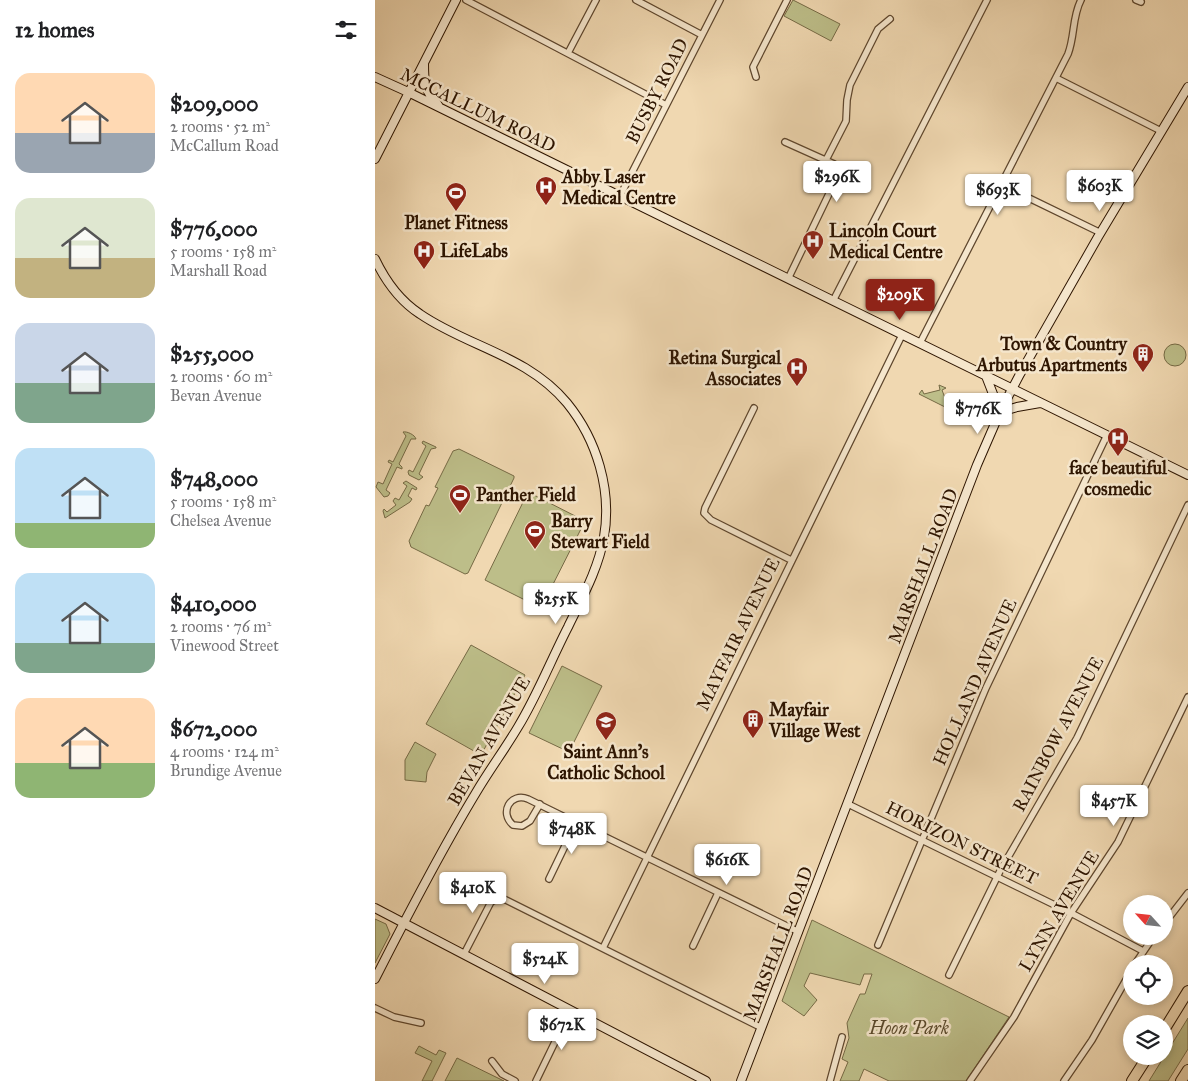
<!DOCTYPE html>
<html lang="en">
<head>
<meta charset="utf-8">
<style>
	body { margin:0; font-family:"IM FELL Great Primer",serif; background:#f2f2f2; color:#202124; height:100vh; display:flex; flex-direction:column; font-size:19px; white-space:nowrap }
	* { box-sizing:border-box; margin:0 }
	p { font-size:16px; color:#757577 }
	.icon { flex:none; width:28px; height:28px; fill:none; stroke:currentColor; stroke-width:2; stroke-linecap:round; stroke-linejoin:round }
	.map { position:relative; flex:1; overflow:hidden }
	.drawer { display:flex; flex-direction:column; background:#fff; width:375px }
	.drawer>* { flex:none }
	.needle { width:32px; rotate:297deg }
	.fabs { position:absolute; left:748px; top:895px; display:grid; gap:10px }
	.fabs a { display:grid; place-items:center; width:50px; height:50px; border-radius:50%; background:#fff; box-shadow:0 2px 8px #0003; font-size:25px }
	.price { position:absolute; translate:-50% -42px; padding:0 11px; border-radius:5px; background:#fff; color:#222; font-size:16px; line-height:32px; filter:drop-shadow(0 1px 2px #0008) }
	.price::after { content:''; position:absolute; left:50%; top:30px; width:15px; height:11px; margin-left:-8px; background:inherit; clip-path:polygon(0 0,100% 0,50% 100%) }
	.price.on { background:#8f2418; color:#fff }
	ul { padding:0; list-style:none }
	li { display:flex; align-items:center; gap:15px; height:125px; padding:0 15px }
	li span { display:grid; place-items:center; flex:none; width:140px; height:100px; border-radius:15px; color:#555 }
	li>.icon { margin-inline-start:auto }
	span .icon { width:60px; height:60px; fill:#fffc; stroke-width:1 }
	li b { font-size:21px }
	h2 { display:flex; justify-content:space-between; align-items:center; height:60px; padding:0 15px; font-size:21px }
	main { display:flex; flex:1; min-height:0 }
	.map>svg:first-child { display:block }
	.green { fill:#bdbe89; stroke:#766a45 }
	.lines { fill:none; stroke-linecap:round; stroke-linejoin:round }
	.street-casing { stroke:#5e462d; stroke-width:8 }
	.secondary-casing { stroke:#2e1501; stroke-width:10 }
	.highway-casing { stroke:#2e1501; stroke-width:12 }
	.street { stroke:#f5e6cc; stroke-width:5.5 }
	.secondary { stroke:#f5e6cc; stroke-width:8 }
	.highway { stroke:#f0d8b1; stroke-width:10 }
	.labels { text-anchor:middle; stroke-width:5; stroke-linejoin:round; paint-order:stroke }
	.street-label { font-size:18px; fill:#2e1501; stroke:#f5e6cc }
	.poi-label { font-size:18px; font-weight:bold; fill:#2e1501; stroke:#f5e6cc; text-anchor:start }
	.park-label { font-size:18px; font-style:italic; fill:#59482a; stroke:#f5e6cc }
</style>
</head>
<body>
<main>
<section class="drawer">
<h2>12 homes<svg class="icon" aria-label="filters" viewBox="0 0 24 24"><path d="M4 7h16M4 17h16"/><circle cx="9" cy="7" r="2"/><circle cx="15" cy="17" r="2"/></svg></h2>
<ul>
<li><span style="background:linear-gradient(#ffd9b3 60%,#9aa5b1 0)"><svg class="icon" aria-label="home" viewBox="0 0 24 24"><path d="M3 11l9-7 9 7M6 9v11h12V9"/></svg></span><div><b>$209,000</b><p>2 rooms · 52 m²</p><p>McCallum Road</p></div></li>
<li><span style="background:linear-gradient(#dfe7d0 60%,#c2b280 0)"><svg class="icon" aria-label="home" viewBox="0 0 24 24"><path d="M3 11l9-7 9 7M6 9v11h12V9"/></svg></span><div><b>$776,000</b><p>5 rooms · 158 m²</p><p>Marshall Road</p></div></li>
<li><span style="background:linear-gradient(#c9d6e8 60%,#7fa58c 0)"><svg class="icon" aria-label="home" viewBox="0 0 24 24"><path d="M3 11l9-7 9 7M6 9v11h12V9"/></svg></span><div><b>$255,000</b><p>2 rooms · 60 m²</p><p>Bevan Avenue</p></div></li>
<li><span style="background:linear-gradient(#bfe0f5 75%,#8fb573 0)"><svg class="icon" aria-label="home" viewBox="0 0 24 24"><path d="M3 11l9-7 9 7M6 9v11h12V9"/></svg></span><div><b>$748,000</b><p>5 rooms · 158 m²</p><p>Chelsea Avenue</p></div></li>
<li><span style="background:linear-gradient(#bfe0f5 70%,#7fa58c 0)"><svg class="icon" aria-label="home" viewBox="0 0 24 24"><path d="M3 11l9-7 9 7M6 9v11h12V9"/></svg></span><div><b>$410,000</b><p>2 rooms · 76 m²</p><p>Vinewood Street</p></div></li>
<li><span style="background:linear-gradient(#ffd9b3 65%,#8fb573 0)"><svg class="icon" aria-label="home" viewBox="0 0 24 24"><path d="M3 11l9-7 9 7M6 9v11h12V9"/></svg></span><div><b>$672,000</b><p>4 rooms · 124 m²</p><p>Brundige Avenue</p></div></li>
</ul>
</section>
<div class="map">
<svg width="813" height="1081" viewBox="0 0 813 1081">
	<rect width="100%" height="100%" fill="#f0d8b1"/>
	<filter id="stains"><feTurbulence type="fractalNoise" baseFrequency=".004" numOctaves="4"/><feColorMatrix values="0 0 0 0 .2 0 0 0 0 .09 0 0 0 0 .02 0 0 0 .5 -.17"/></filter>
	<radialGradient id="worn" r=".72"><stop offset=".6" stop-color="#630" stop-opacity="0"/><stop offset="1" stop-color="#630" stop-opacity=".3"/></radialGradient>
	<!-- green -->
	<path class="green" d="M418 0 465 24 456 41 409 16Z
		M789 355a11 11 0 1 1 22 0a11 11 0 1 1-22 0Z
		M564 385 571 388 567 390 573 406 578 404 579 408 574 409 572 413 570 412 572 408 544 394 547 390 549 394 565 390Z
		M28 432C32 431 40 435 41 439H36L24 464 27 467V469L22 467 11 490 15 493 13 496 9 497 1 487 3 482 8 484 17 464 13 462 14 460 18 462 31 436Z
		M48 441 61 447V448L56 449 44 474 48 477 44 480 34 475 33 472 34 470 38 472 51 446 47 443Z
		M84 449 139 476V478L93 573 90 574 36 547 34 541 51 505 54 506 63 488 60 487 78 451Z
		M31 481 42 488 41 490 37 488 33 496 37 499 35 502 10 518 8 511 9 509 12 512 21 505 18 501 20 498 24 500 32 486 28 483Z
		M153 492 210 521 166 608 110 580Z
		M96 645 150 675 106 755 51 724Z
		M187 666 227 686 194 752 154 733Z
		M40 742 61 754 52 772 51 782 30 780V760Z
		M0 919 11 924 15 934 0 963Z
		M437 920 634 1017 591 1081H514L489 1069 484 1081H465L473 1062 467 1059 474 1038 472 1023 485 994H490L497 974H489L485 985 435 973 429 986 442 1000 429 1016 407 1001Z
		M813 1018V1049L793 1081H774Z
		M44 1046 61 1055 64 1050 71 1053 57 1081H47L57 1061 40 1053Z
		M82 1058 129 1081H70Z"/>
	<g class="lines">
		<!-- street casing -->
		<g class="street-casing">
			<path id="street" d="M91 0 291 105
				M261 0 327 35
				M761 0 766 2
				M193 53 221 0
				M381 77 378 67 412 0
				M681 78 786 131
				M410 142 459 164 462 167 464 173 413 279
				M451 160 471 121 472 100 475 85 503 29 515 19
				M627 185 726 233
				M245 196 345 0
				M458 301 612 0
				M545 343 693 54C700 36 697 17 706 0
				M379 408 330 508 329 513 336 520 416 560
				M165 804 155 821 147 826 138 825C124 813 135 792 153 799L424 932
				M473 804 696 913 768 951
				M174 879 201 823
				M789 924 813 893
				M503 945 611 688 732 435
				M318 946 343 893
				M228 948 527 335
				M89 954 116 902 125 897 387 1028
				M760 964 779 936
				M574 975 625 871 702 738 813 505
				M0 1008 19 1017 46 1023
				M117 1061 127 1074 140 1081
				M161 1081 195 1011
				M455 1081 467 1037
				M595 1081 639 1017 696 913 743 842 813 697
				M689 1081 717 1040 756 971"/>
		</g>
		<!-- secondary casing -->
		<g class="secondary-casing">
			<path id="secondary" d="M49 63C49 83 49 90 63 105
				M0 77 33 92 813 475
				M0 159 81 0
				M0 259C10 280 25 301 45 314 93 347 152 355 192 403 222 440 237 490 229 537 223 570 207 598 193 627 176 660 162 696 143 727 130 749 115 769 102 791 65 852 32 916 0 979
				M611 376 625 412
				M625 412 642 407 665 403
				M0 908 331 1081
				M366 1081 602 465 625 412 645 374 723 237 813 87"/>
		</g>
		<!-- highway casing -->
		<g class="highway-casing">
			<path id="highway" d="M789 1030 813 991
				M757 1081 773 1056
				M806 1081 813 1070"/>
		</g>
		<!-- street -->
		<use href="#street" class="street"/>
		<!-- secondary -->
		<use href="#secondary" class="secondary"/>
		<!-- highway -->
		<use href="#highway" class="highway"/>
	</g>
	<!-- icons -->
	<defs>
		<g id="hospital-pin" transform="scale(1.125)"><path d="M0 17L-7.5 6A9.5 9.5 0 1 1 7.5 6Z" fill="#8f2418" stroke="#f5e6cc"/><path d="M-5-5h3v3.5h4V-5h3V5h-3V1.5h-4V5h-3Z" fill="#fff"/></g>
		<g id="stadium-pin" transform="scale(1.125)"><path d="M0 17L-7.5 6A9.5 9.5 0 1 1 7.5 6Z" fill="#8f2418" stroke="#f5e6cc"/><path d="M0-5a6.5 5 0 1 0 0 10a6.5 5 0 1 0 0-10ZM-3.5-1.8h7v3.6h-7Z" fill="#fff"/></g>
		<g id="building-pin" transform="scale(1.125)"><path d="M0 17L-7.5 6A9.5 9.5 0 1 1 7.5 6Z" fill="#8f2418" stroke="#f5e6cc"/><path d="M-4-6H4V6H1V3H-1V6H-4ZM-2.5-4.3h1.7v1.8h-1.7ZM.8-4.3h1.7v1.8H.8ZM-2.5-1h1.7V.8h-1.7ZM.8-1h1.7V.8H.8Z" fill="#fff"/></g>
		<g id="school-pin" transform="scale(1.125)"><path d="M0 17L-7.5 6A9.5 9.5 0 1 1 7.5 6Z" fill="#8f2418" stroke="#f5e6cc"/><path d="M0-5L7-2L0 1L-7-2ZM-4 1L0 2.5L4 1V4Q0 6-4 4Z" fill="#fff"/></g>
	</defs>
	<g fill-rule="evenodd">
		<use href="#hospital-pin" x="171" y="187"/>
		<use href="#stadium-pin" x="81" y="193"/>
		<use href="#hospital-pin" x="438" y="241"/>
		<use href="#hospital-pin" x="49" y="251"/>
		<use href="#building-pin" x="768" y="354"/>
		<use href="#hospital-pin" x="422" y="368"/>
		<use href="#hospital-pin" x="743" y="438"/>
		<use href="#stadium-pin" x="85" y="495"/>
		<use href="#stadium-pin" x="160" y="531"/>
		<use href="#building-pin" x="378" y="720"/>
		<use href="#school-pin" x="231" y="722"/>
	</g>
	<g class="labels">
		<!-- street labels -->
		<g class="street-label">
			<text transform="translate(282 91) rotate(-63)" y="6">BUSBY ROAD</text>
			<text transform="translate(103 110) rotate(26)" y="6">MCCALLUM ROAD</text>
			<text transform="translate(548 566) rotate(-69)" y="6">MARSHALL ROAD</text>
			<text transform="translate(363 634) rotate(-64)" y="6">MAYFAIR AVENUE</text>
			<text transform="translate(600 682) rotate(-66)" y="6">HOLLAND AVENUE</text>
			<text transform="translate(683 734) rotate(-62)" y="6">RAINBOW AVENUE</text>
			<text transform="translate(114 741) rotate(-60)" y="6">BEVAN AVENUE</text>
			<text transform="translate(587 843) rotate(26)" y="6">HORIZON STREET</text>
			<text transform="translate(684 911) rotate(-59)" y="6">LYNN AVENUE</text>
			<text transform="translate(403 944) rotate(-69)" y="6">MARSHALL ROAD</text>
		</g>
		<!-- poi labels -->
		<g class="poi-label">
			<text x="187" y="183">Abby Laser<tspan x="187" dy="21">Medical Centre</tspan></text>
			<text x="81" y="229" text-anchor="middle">Planet Fitness</text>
			<text x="454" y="237">Lincoln Court<tspan x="454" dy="21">Medical Centre</tspan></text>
			<text x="65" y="257">LifeLabs</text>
			<text x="752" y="350" text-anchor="end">Town &amp; Country<tspan x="752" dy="21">Arbutus Apartments</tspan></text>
			<text x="406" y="364" text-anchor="end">Retina Surgical<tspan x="406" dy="21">Associates</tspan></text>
			<text x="743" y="474" text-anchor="middle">face beautiful<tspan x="743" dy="21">cosmedic</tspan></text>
			<text x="101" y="501">Panther Field</text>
			<text x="176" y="527">Barry<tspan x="176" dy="21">Stewart Field</tspan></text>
			<text x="394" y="716">Mayfair<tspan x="394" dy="21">Village West</tspan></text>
			<text x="231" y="758" text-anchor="middle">Saint Ann's<tspan x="231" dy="21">Catholic School</tspan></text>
		</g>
		<!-- park labels -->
		<g class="park-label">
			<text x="534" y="1034">Hoon Park</text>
		</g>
	</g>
	<rect width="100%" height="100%" filter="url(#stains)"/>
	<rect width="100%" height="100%" fill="url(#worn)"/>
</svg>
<div class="fabs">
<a><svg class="needle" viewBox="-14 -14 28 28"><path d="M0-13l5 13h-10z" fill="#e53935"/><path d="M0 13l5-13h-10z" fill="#757577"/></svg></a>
<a><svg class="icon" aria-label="locate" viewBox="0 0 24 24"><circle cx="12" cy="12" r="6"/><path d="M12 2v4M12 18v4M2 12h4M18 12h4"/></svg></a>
<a><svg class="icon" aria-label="layers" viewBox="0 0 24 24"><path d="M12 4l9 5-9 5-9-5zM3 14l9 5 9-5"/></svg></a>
</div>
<b class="price" style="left:462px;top:203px">$296K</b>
<b class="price" style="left:725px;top:212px">$603K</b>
<b class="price" style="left:623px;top:216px">$693K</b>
<b class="price on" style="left:525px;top:321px">$209K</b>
<b class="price" style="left:603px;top:435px">$776K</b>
<b class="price" style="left:181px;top:625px">$255K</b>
<b class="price" style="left:739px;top:827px">$457K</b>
<b class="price" style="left:197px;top:855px">$748K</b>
<b class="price" style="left:352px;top:886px">$616K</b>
<b class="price" style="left:98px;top:914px">$410K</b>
<b class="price" style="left:170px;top:985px">$524K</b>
<b class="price" style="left:187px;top:1051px">$672K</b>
</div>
</main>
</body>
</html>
